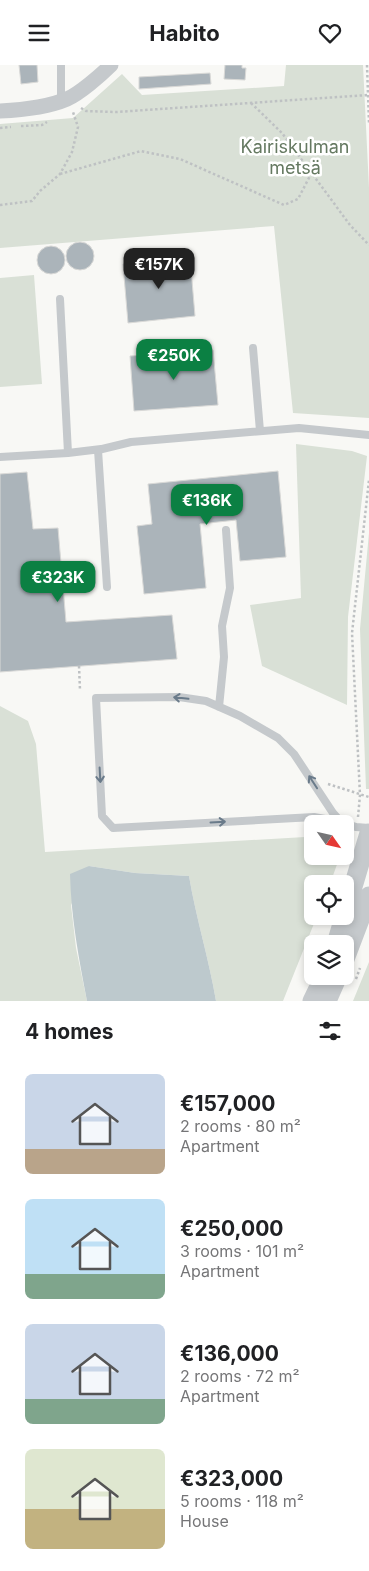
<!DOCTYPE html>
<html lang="en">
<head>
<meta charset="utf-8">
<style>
	body { margin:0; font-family:Inter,sans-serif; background:#f2f2f2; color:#202124; height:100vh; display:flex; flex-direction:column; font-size:19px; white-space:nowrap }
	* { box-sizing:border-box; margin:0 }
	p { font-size:16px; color:#757577 }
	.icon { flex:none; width:28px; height:28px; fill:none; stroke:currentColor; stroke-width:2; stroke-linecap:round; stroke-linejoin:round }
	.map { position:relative; height:936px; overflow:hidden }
	.side { display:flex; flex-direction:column; background:#fff; flex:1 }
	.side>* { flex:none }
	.needle { width:32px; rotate:124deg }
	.controls { position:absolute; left:304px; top:750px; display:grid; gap:10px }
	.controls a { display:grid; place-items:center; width:50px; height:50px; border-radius:8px; background:#fff; box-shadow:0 2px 8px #0003; font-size:25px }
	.price { position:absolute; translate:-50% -42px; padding:0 11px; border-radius:10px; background:#0b8043; color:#fff; font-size:16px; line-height:32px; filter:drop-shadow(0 1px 2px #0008) }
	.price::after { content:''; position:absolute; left:50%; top:30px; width:15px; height:11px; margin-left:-8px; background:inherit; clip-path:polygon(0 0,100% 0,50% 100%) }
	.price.on { background:#222; color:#fff }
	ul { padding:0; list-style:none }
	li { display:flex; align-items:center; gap:15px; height:125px; padding:0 25px }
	li span { display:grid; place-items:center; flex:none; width:140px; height:100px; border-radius:8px; color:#555 }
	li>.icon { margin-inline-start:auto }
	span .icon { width:60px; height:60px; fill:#fffc; stroke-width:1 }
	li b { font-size:21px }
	h2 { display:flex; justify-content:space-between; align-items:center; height:60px; padding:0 25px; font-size:21px }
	header { display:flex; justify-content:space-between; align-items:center; height:65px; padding:0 25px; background:#fff; font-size:22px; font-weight:700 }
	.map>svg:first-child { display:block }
	.green { fill:#d9e0d6 }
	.water { fill:#bdc9cd }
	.building { fill:#abb4ba; stroke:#d9d9d7 }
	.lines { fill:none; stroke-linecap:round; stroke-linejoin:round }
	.path { stroke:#bec1c3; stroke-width:2.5; stroke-dasharray:2.5 2.5; stroke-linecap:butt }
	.service { stroke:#c5c9cc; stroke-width:8 }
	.minor { stroke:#c5c9cc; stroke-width:15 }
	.tertiary { stroke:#c5c9cc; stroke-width:19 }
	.oneway { stroke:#6a7b8a }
	.labels { text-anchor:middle; stroke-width:5; stroke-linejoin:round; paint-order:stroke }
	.park-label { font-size:18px; fill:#657961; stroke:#fff }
</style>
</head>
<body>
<header><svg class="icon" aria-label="menu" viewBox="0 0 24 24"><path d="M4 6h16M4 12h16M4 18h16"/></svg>Habito<svg class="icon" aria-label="heart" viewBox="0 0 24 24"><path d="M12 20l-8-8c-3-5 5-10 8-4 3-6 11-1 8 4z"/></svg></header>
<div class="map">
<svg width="369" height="936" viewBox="0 0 369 936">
	<rect width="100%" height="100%" fill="#f8f8f5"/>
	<!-- green -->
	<path class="green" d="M286 0H363L369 123V353L293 348 274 161 0 183V59L73 53 122 9 142 30 284 21Z
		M34 210 42 319 0 322V213Z
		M296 379 352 386 367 391 348 552 347 640 262 601 250 540 301 533Z
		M369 468V724H366L360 564Z
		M0 641 28 656 36 679 45 787 305 772 312 775V791H340L330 819H312V851H317L283 936H216C209 894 196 853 189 811L135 808 89 801 71 840 76 883 87 936H0Z
		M369 897V936H353Z"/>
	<!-- water -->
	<path class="water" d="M89 801 135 808 189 811C196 853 209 894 216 936H87C79 894 71 853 70 809Z"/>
	<!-- building -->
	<path class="building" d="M19 0H37L38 17 21 19Z
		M225 0H242V3H246L245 15 224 14Z
		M210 8 211 19 139 24V12Z
		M66 191a14 14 0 1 1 28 0a14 14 0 1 1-28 0Z
		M37 195a14 14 0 1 1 28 0a14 14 0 1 1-28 0Z
		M190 192 195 251 128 258 123 199Z
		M213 285 218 340 134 346 130 291Z
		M278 406 286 492 240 496 236 455 200 459 206 523 144 529 137 461 152 459 148 419Z
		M27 407 33 464 58 463 66 557 172 550 177 594 0 607V409Z"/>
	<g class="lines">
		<!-- path -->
		<path class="path" d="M367 0 369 58
			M251 38 282 68 350 160 369 180
			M81 43 86 46 116 47 368 30
			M21 61 42 60 47 57
			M0 63 11 62
			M60 109 141 86 180 94 284 140 298 134 311 109
			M0 140 32 136 40 126 60 109 72 87 78 62 73 47
			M79 601 80 625
			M328 719 369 732
			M358 752 360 730 352 568 369 415
			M356 914 360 903"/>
		<!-- service -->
		<path class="service" d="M61 35V0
			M60 234 68 388 101 384
			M253 283 260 366
			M0 392 68 388
			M107 522 98 385 131 377 299 363 369 370
			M219 642 224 592 222 561 230 523 226 465
			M341 757 333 748 294 689 278 673 240 651 206 636 179 632 96 633 102 751 113 763 314 752 341 757 356 762 369 763"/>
		<!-- minor -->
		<path class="minor" d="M0 46C22 45 46 43 67 34 79 29 101 10 111 0"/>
		<!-- tertiary -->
		<path class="tertiary" d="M336 879 369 768
			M345 894 369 831
			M312 936 324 911
			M327 936 338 911"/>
	</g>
	<!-- one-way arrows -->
	<defs><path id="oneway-shaft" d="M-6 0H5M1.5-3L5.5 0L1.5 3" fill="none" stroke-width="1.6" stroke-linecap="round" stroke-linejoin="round" transform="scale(1.25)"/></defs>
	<g class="oneway">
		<use href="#oneway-shaft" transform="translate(181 633) rotate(-174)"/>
		<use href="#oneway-shaft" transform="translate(100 710) rotate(87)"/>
		<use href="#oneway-shaft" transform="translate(313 717) rotate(-123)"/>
		<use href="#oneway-shaft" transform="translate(218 757) rotate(-3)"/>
	</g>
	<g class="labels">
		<!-- park labels -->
		<g class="park-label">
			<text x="295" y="88">Kairiskulman<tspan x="295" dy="21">metsä</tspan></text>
		</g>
	</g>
</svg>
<div class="controls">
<a><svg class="needle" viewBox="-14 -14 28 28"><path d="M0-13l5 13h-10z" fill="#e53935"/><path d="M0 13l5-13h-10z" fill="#757577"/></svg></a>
<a><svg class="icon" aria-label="locate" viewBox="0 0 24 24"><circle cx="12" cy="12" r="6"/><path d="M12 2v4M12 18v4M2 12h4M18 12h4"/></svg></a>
<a><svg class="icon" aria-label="layers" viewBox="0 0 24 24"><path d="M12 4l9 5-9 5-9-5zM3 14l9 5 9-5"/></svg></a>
</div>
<b class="price on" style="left:159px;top:225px">€157K</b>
<b class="price" style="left:174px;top:316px">€250K</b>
<b class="price" style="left:207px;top:461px">€136K</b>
<b class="price" style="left:58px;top:538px">€323K</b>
</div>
<section class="side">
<h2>4 homes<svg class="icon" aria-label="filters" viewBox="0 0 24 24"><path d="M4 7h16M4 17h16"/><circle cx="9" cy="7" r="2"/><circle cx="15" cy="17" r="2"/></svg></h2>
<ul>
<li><span style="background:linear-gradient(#c9d6e8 75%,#b9a48a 0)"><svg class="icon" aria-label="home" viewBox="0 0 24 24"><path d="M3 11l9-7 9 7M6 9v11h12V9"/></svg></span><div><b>€157,000</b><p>2 rooms · 80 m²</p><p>Apartment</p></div></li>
<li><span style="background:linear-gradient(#bfe0f5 75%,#7fa58c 0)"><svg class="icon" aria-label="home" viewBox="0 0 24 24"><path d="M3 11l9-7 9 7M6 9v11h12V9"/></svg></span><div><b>€250,000</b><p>3 rooms · 101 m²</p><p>Apartment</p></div></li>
<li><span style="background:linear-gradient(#c9d6e8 75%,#7fa58c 0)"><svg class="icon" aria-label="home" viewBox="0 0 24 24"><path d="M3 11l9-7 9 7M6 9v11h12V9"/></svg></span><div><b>€136,000</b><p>2 rooms · 72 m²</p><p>Apartment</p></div></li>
<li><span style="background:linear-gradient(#dfe7d0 60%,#c2b280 0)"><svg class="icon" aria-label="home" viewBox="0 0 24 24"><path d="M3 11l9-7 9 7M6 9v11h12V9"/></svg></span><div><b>€323,000</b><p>5 rooms · 118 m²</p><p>House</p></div></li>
</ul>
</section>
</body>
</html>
